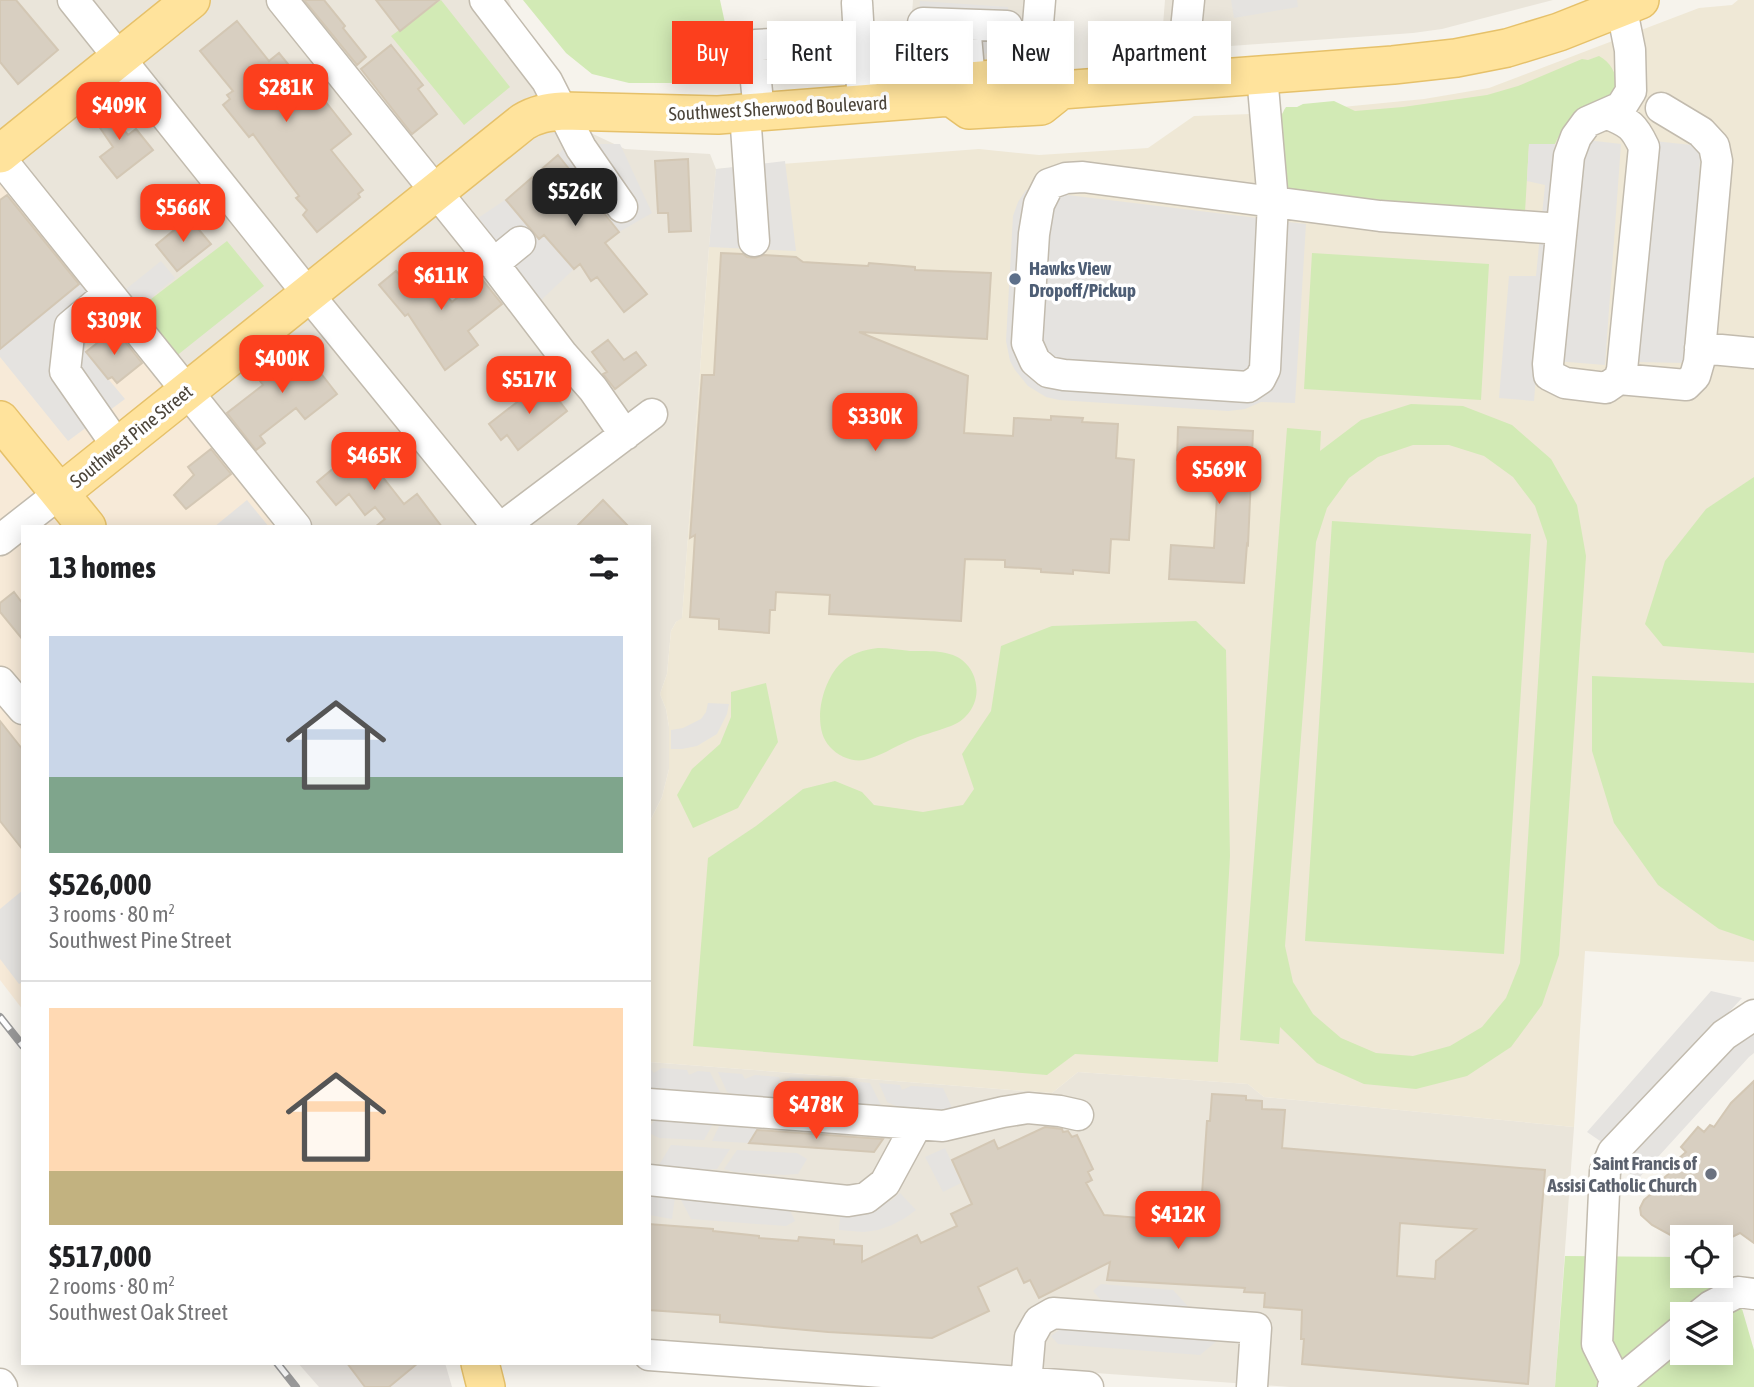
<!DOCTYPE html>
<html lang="en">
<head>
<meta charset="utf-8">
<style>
	body { margin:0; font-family:"Asap Condensed",sans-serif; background:#f2f2f2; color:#202124; height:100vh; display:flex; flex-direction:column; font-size:26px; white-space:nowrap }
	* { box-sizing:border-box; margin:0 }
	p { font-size:23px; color:#757577 }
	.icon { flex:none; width:38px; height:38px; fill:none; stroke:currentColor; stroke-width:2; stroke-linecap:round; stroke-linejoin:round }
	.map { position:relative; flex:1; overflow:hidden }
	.sheet { position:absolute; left:21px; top:525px; width:630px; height:840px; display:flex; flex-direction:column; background:#fff; border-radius:0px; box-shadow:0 4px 18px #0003 }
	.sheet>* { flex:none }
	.guide { position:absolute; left:672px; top:21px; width:665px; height:63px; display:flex; gap:14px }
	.fabs { position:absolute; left:1670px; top:1225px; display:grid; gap:14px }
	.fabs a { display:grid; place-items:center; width:63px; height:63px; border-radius:0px; background:#fff; box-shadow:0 4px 18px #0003; font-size:35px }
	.price { position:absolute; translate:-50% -60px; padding:0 16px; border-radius:14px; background:#fc3f1d; color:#fff; font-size:23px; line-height:46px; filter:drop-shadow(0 2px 4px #0008) }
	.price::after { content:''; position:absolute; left:50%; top:42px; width:21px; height:16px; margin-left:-10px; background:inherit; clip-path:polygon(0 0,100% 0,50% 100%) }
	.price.active { background:#222; color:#fff }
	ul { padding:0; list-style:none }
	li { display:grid; align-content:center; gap:14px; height:371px; padding:0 28px }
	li+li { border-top:2px solid #e0e0e0 }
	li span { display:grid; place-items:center; height:217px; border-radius:0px; color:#555 }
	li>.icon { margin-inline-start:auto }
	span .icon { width:126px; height:126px; fill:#fffc; stroke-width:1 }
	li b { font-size:30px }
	h2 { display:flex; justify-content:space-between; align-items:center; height:84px; padding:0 28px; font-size:30px }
	.tag { padding:0 24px; border-radius:0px; background:#fff; box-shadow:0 4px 18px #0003; font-size:24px; line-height:63px }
	.tag.active { background:#fc3f1d; color:#fff }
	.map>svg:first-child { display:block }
	.residential { fill:#eae5da }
	.commercial { fill:#f7ead8 }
	.industrial { fill:#e6e2dd }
	.education { fill:#efe8d6 }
	.green { fill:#d2eab5; fill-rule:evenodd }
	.parking { fill:#e5e3e0 }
	.building { fill:#d8cfc1; stroke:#d3c7b4; stroke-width:2; fill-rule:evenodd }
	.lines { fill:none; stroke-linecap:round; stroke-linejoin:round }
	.minor-casing { stroke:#c2bbae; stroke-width:33 }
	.major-casing { stroke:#e6c16a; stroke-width:40 }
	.minor { stroke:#fff; stroke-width:30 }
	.major { stroke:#ffe39c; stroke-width:37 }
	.rail-casing { stroke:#9a9a9a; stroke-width:8 }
	.rail { stroke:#fff; stroke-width:5; stroke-dasharray:16; stroke-linecap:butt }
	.service-dot { fill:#5c6f8a; stroke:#fff; stroke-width:2.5 }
	.worship-dot { fill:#6b7280; stroke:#fff; stroke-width:2.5 }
	.labels { text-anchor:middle; stroke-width:7; stroke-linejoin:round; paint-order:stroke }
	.street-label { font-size:19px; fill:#4b4439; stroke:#fff }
	.service-label { font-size:19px; font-weight:bold; fill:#4e5e75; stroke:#fff; text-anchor:start }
	.worship-label { font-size:19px; font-weight:bold; fill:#5b616d; stroke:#fff; text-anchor:end }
</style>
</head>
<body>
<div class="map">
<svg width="1754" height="1387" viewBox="0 0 1754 1387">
	<rect width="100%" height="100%" fill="#f6f3ec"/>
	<!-- residential -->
	<path class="residential" d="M0 0H509L546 112 625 149 710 154 716 169 709 247 682 619 676 622 671 631 667 674 660 694 666 709 669 727V769L662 797 649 823V527H293L0 162Z
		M913 0H1052L1048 60 908 71Z
		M1165 0H1553L1442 29 1413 33 1161 51Z
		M649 1062 1052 1093 1078 1072 1248 1084 1264 1097 1574 1127 1555 1387H1290L649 1341Z"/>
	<!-- commercial -->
	<path class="commercial" d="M0 162 293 527H23V1010L0 980Z"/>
	<!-- industrial -->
	<path class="industrial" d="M298 1363H445L452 1387H319Z"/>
	<!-- education -->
	<path class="education" d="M1738 0H1754V962L1585 951 1574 1127 1264 1097 1248 1084 1078 1072 1052 1093 649 1062V823L662 797 669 769V727L666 709 660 694 667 674 671 631 676 622 682 618 709 247 716 169 979 149 1039 155 1148 148 1194 116 1281 113 1424 99 1489 88 1699 8 1732 5Z"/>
	<!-- green -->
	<path class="green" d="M441 0 510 87 464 125 391 36Z
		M523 0H720L738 83H629L592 74 566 53Z
		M1599 56C1612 63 1619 77 1616 93 1594 106 1565 119 1555 144H1529L1525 212 1428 206 1297 193 1289 188 1284 182C1282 161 1273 125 1286 107H1297L1303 104 1334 101 1355 111 1403 107 1487 95 1518 86 1582 59 1588 60Z
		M227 241 264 286 170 361 134 312Z
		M1312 253 1489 264 1481 400 1304 389Z
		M1411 404 1463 406 1512 425 1551 459 1577 505 1586 556 1559 955 1542 1005 1511 1047 1467 1076 1416 1089 1364 1084 1317 1063 1280 1027 1279 1044 1240 1040 1287 428 1321 431 1320 451 1361 420ZM1413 445H1449L1484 456 1513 477 1535 506 1547 541 1520 963 1506 998 1482 1027 1450 1046 1413 1056 1376 1053 1341 1038 1313 1014 1293 982 1285 946 1316 542 1327 508 1349 478 1378 457Z
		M1754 477V653L1663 646 1645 624 1665 561 1706 509Z
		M1332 521 1531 534 1504 954 1305 941Z
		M1196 621 1226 650 1230 856 1218 1062 1075 1054 1047 1075 693 1046 708 858 756 826 803 789 835 781 862 792 874 805 923 812 963 805 974 789 962 754 991 711 1001 646 1052 626Z
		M878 648C889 648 900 650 910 651 924 651 940 650 953 655 977 664 985 697 966 716 962 721 954 725 948 727 935 732 921 735 908 741 894 747 879 757 864 760 852 762 838 756 830 747 811 727 822 682 840 664 850 653 864 650 878 648Z
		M1592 676 1754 683V941L1719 929 1658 885 1614 823 1592 751Z
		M766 683 778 742 738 808 693 828 677 795 692 769 720 744 731 717V692Z
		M1565 1256 1682 1257V1276H1720V1257H1727L1754 1350V1387H1555ZM1682 1314H1720V1353H1682Z"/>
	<!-- parking -->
	<path class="parking" d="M1231 0H1297L1298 7 1234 18Z
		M920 1 1008 7 1007 48 999 54 916 51Z
		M1578 139 1621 144 1605 365 1555 361Z
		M1654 141 1701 146 1686 363 1634 362Z
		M599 144H620L652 213 619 232 558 155 563 149 596 147Z
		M1529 144H1555L1534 401 1499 398 1509 276H1536L1545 185 1527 181Z
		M785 161 796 251 709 247 716 169Z
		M1026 190 1306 224 1295 403 1261 402 1245 409 1228 411 1059 400 1046 397 1028 386 1015 370 1010 361 1006 341 1013 216 1018 202Z
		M505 200 539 238 544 235 574 269 537 304 475 220Z
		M161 261 175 278 134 312 120 294Z
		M83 281 111 314 87 329 85 351 125 399 68 441 0 357V349Z
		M247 500 269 527H214Z
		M708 703 729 704 727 714 717 734 697 746 682 749H671V730L683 728 701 719 706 712Z
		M23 890V982L19 984 0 959V909Z
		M1711 991 1742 998 1606 1145 1587 1132Z
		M1754 1028V1053L1749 1057 1637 1180 1618 1162 1725 1044Z
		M649 1067 654 1073 662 1068 687 1070 689 1075 698 1071 710 1072 722 1096 649 1090Z
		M718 1072 742 1074 745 1079 755 1075 779 1077 781 1082 791 1077 803 1078 814 1102 742 1097 727 1092Z
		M810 1078 835 1081 837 1086 847 1081 870 1083 882 1107 834 1103 819 1098Z
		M879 1083 900 1085 902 1090 911 1086 943 1088 954 1112 900 1108 887 1102Z
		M656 1118 715 1120 704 1140 659 1138 649 1133V1128Z
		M762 1120 749 1143 712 1141 721 1122Z
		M671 1145 730 1149 717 1169 702 1170 668 1168 659 1165Z
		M945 1148 961 1183 943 1192 925 1157Z
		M737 1150 797 1153 807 1159 798 1174 783 1175 735 1172 724 1169Z
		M649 1193 675 1197 672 1219 649 1215Z
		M900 1193 916 1210 905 1218 892 1225 878 1230 864 1232 839 1230 841 1208H873L892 1200Z
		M679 1196 787 1204 795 1221 786 1226 691 1219Z
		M1101 1284 1173 1290 1194 1313 1106 1306 1093 1291Z
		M1066 1325 1224 1335 1200 1355 1058 1344 1051 1336Z"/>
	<!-- building -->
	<path class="building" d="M0 0H16L58 50 18 84 0 62Z
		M304 0H324L345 26 343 28 366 57 357 65Z
		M376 0H439L400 31Z
		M237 21 269 61 279 53 317 100 321 96 351 134 331 150 363 190 358 194 360 197 317 232 303 215 307 210 296 198 299 196 275 164 253 134 249 137 223 105 230 99 227 95 233 91 200 51Z
		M391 45 423 85 418 89 437 114 412 134 361 69Z
		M100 101 128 135 136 129 153 150 117 178 100 157 113 147 88 110Z
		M558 155 619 232 605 243 647 294 624 312 597 277 591 281 580 264 574 269 544 235 539 239 506 200Z
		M688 159 691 231 669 232 668 213H658L655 161Z
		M7 195 79 284 0 349V200Z
		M189 218 211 244 177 271 156 245Z
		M721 253 743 254 747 257 755 258 764 255 796 257 803 262 868 266 869 263 915 267V270L991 273 987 339 859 332 968 376 964 433 1013 436 1014 418 1051 420V416L1083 418 1082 422 1118 424 1116 458 1134 460 1129 540 1111 539 1109 573 1073 570V574L1041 572V569L1005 567V560L965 559 961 621 829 614 830 595 776 592 775 610H770L769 633 719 629V619L690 617 695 535 690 538 702 375H714Z
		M421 263 452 302 481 278 502 304 468 331 478 345 445 370 408 314 405 316 379 285 396 271 403 279Z
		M115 329 142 363 117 383 112 377 108 379 86 352Z
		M608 340 624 360 636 352 646 365 615 389 603 374 607 372 592 352Z
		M298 344 337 394 305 419 296 408 260 436 265 443 256 450 227 413 263 385 257 377Z
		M544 381 567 411 518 450 507 435 501 440 489 424Z
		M1178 427 1253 431 1248 545 1247 544 1244 583 1169 579 1171 545 1214 548 1219 463 1177 460Z
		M364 443 383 467 378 471 404 504 417 494 442 527H375L385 519 375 507 365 515 349 494 336 505 317 482Z
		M211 449 231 474 186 509 174 495 194 475 188 467Z
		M603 500 629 527H576Z
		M14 592 23 604V640L0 612V603Z
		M0 721 23 750V850L0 821Z
		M1754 1081V1243L1740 1233 1720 1243V1237H1674L1652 1225 1641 1215 1640 1208 1644 1200 1657 1189 1654 1186 1683 1162 1678 1159 1686 1152 1681 1147 1698 1127 1704 1132 1710 1125 1714 1127 1731 1103Z
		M1212 1094 1246 1096V1100L1262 1101V1109L1285 1110 1282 1148 1545 1170 1528 1384 1302 1364 1304 1339H1301L1302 1310 1264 1307 1265 1293 1244 1292 1245 1288 1107 1280 1110 1262 1039 1298 1030 1280 1024 1283 1017 1268 978 1287 989 1311 932 1338 828 1332 720 1322V1315L649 1310V1224L713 1229V1231L759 1236V1238L798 1241 799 1237 834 1240V1244L862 1246V1262L917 1235 921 1243 957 1226 951 1214 972 1204 952 1160 994 1140 998 1149 1045 1127 1062 1129 1063 1132 1068 1131 1072 1137 1077 1135 1093 1169 1088 1172 1092 1180 1086 1183 1104 1215 1200 1223 1207 1121H1210ZM1400 1223 1476 1229 1436 1261 1435 1279 1397 1276Z
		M757 1130 883 1139 874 1152 749 1143Z
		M347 1363H418L389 1387H365Z"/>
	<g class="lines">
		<!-- minor casing -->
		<g class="minor-casing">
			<path id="minor" d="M73 0 308 294 498 527
				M282 0 483 250 563 355 593 389 625 435
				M485 0 547 81 581 148 622 207
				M1040 0 1038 24 1040 75 1058 87
				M857 3 863 105
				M923 23 1007 26
				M1262 75 1273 202 1380 216 1561 229
				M1186 80 1185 39 1189 0
				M954 95 970 81 965 25
				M759 112 753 52 755 45 811 42
				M745 113 754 241
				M1608 114C1630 123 1634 126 1644 147L1622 370 1619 379 1606 388 1565 383 1549 375 1548 364 1569 156 1576 137 1587 122 1621 107 1631 91 1630 50 1620 0
				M0 158 296 527
				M1083 177 1273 202 1265 369 1260 379 1248 387 1064 375 1048 372 1035 361 1027 343 1034 234 1039 204 1049 184 1066 178Z
				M493 264 520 242
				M108 294 70 326 65 371 118 447
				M1700 348 1754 353
				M1619 379 1686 385 1695 376 1699 362 1717 161 1714 146 1701 132 1661 108
				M502 527 652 414
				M0 540 60 493
				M0 682 23 709
				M649 1104 943 1126 1003 1112 1028 1108 1060 1111 1078 1115
				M649 1180 848 1201 866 1198 885 1183 917 1124
				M1701 1314 1711 1306 1738 1292 1754 1294
				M649 1355 1088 1387
				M1026 1383 1030 1337 1039 1321 1053 1313 1256 1328 1252 1387
				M0 1384 2 1387
				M1617 1384 1597 1344 1605 1171 1613 1152 1724 1035 1754 1015
				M1613 1387 1682 1330"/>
		</g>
		<!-- major casing -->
		<g class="major-casing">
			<path id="major" d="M970 81 1040 75
				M0 154 191 0
				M0 420 87 527
				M60 493 523 122C536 114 548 112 563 111L718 115 951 97 969 110 1041 106 1061 90 1393 65 1456 58 1507 48 1559 32 1640 0
				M480 1363 486 1387"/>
		</g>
		<!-- minor -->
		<use href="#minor" class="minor"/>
		<!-- major -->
		<use href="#major" class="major"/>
		<!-- rail casing -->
		<g class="rail-casing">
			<path id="rail" d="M0 1017 23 1046
				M277 1363 296 1387"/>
		</g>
		<!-- rail -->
		<use href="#rail" class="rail"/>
	</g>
	<!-- markers -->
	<circle class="service-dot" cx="1015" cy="279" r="7"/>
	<circle class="worship-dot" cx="1711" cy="1174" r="7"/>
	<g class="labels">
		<!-- street labels -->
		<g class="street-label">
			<text transform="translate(778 108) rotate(-3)" y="7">Southwest Sherwood Boulevard</text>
			<text transform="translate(131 436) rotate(-39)" y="7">Southwest Pine Street</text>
		</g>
		<!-- service labels -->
		<g class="service-label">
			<text x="1029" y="275">Hawks View<tspan x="1029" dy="22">Dropoff/Pickup</tspan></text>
		</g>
		<!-- worship labels -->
		<g class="worship-label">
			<text x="1697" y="1170">Saint Francis of<tspan x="1697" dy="22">Assisi Catholic Church</tspan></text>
		</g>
	</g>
</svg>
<div class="fabs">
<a><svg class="icon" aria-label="locate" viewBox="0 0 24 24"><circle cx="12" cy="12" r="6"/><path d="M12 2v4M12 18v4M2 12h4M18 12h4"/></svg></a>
<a><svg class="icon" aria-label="layers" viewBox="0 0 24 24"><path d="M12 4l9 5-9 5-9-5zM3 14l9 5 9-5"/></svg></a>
</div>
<b class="price" style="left:286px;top:124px">$281K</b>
<b class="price" style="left:119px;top:142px">$409K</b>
<b class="price active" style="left:575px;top:228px">$526K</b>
<b class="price" style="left:183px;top:244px">$566K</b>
<b class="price" style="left:441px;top:312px">$611K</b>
<b class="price" style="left:114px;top:357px">$309K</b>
<b class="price" style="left:282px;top:395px">$400K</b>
<b class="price" style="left:529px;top:416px">$517K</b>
<b class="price" style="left:875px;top:453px">$330K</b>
<b class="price" style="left:374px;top:492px">$465K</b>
<b class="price" style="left:1219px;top:506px">$569K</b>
<b class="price" style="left:816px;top:1141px">$478K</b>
<b class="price" style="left:1178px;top:1251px">$412K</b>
<div class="guide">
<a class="tag active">Buy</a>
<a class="tag">Rent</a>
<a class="tag">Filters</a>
<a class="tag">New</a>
<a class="tag">Apartment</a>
</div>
<section class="sheet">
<h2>13 homes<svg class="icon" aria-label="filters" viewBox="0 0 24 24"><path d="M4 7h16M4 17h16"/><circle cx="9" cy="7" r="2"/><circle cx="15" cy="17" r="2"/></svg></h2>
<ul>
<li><span style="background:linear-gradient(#c9d6e8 65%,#7fa58c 0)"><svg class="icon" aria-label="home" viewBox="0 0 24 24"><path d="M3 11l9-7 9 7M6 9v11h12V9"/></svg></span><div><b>$526,000</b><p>3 rooms · 80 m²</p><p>Southwest Pine Street</p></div></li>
<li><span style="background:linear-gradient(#ffd9b3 75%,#c2b280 0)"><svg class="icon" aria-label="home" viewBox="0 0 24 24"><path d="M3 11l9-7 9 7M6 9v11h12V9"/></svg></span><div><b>$517,000</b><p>2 rooms · 80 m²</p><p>Southwest Oak Street</p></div></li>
</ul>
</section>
</div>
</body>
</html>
